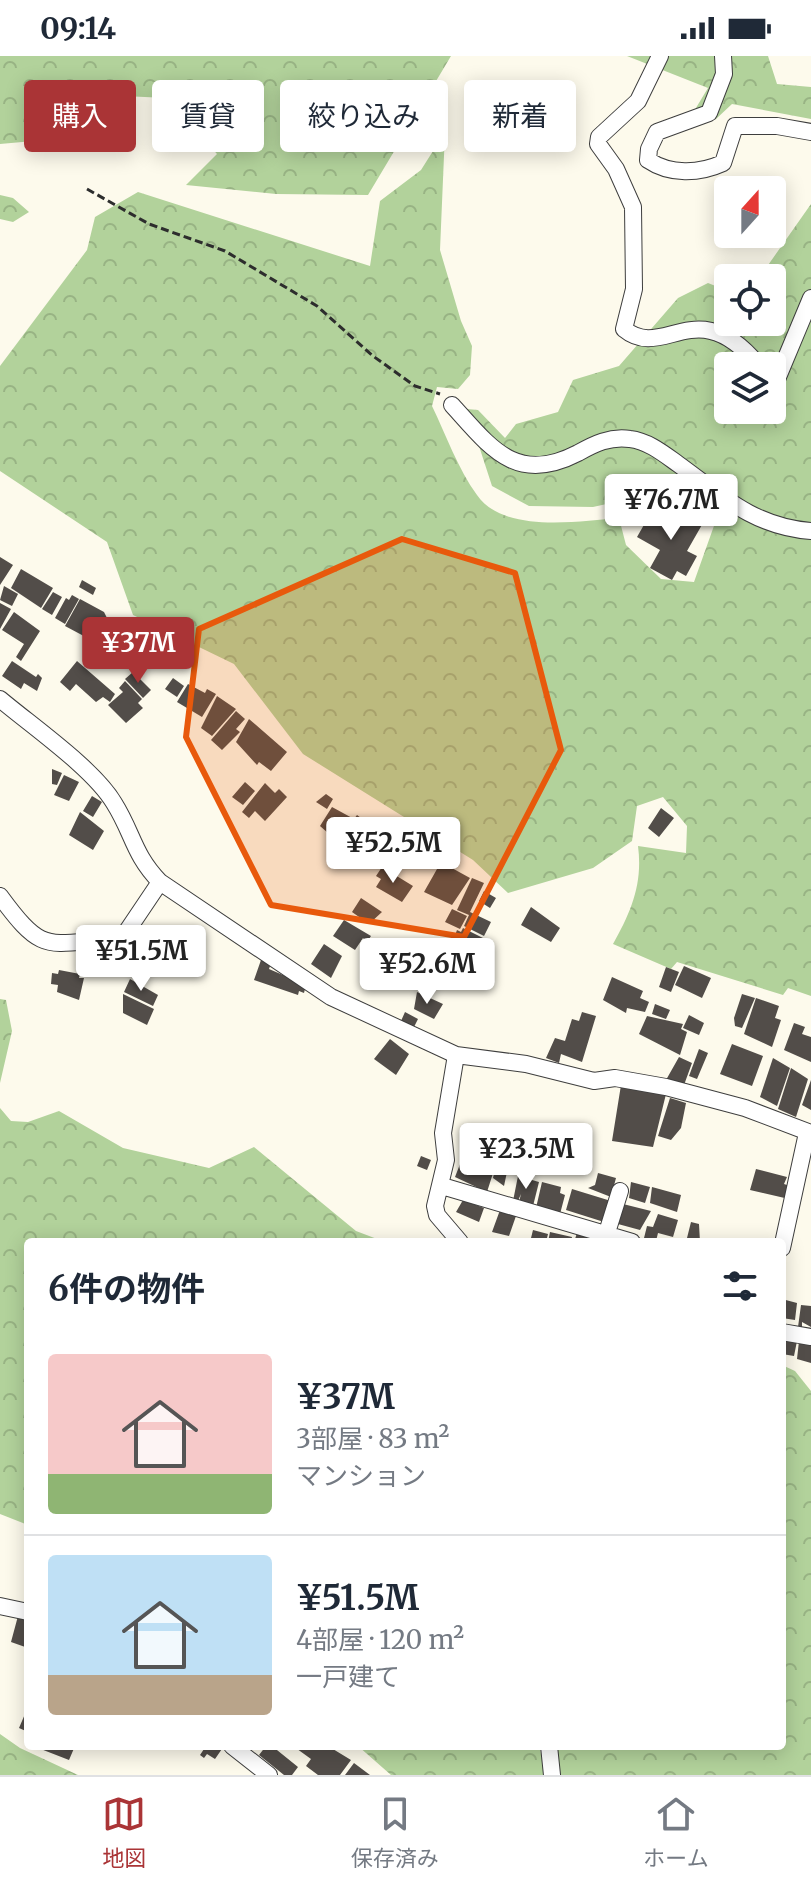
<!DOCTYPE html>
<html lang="ja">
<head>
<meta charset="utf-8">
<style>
	body { margin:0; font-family:Merriweather,"Noto Sans JP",serif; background:#f6f6f7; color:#1f2937; height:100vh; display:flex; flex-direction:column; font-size:30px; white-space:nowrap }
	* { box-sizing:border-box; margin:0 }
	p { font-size:26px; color:#747a83 }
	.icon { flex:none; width:44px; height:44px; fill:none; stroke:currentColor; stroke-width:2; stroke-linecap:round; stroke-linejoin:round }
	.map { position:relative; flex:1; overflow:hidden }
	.details { position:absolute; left:24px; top:1182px; width:762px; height:512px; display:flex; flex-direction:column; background:#fff; border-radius:8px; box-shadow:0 4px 20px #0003 }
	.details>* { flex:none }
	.top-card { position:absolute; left:24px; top:24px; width:764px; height:72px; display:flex; gap:16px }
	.needle { width:52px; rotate:21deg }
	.fabs { position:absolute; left:714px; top:120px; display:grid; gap:16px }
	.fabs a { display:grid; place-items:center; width:72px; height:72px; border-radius:8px; background:#fff; box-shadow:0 4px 20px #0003; font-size:40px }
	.price { position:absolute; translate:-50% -68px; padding:0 18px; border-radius:8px; background:#fff; color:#222; font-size:26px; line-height:52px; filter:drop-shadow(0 2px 4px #0008) }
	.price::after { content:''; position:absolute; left:50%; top:48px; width:24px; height:18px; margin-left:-12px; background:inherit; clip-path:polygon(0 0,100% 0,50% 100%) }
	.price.active { background:#aa3436; color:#fff }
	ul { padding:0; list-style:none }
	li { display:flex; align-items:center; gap:24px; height:200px; padding:0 24px }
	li+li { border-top:2px solid #e0e1e3 }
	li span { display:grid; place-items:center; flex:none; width:224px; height:160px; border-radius:8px; color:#555 }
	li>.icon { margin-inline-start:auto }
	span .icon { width:96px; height:96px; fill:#fffc; stroke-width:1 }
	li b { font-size:34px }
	h2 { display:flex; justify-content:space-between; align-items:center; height:96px; padding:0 24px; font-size:34px }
	.pill { padding:0 28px; border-radius:8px; background:#fff; box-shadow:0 4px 20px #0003; font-size:28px; line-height:72px }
	.pill.active { background:#aa3436; color:#fff }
	.status { display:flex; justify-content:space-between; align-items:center; height:56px; padding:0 40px; background:#fff; direction:ltr }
	.status svg { height:22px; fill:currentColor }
	.tab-bar { display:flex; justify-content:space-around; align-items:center; height:112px; border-top:2px solid #e0e1e3; background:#fff; font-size:22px; color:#747a83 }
	.tab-bar a { display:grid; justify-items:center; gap:4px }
	.tab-bar .active { color:#aa3436 }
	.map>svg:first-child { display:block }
	.forest { fill:url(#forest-crowns); fill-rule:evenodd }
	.building { fill:#524d49 }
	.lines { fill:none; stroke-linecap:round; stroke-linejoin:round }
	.minor-casing { stroke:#3e3e3e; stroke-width:18 }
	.path { stroke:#2d2d2d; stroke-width:3; stroke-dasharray:8 4; stroke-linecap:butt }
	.minor { stroke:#fff; stroke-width:16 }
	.marked { fill:#e8590c; fill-opacity:0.2; stroke:#e8590c; stroke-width:6; stroke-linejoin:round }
</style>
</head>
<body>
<div class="status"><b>09:14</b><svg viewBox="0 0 49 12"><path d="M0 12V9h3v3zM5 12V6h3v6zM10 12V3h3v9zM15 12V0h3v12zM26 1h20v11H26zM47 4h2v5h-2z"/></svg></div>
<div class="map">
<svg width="811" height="1719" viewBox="0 0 811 1719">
	<defs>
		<pattern id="forest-crowns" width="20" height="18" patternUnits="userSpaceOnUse" patternTransform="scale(2)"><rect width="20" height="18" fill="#b2d29b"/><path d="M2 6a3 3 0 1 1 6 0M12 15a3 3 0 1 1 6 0" fill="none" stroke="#98b384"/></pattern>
	</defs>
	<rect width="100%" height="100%" fill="#fdfaec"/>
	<!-- forest -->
	<path class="forest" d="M0 0H451L368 139 276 138 186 129 217 98 166 42 102 39 100 79 0 88Z
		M627 0H768L777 28 811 31V63L732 48 716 63 682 75 708 32Z
		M445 76 440 194 461 265 472 290 470 319 458 333 437 331 432 350C446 379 458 413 477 439 504 478 579 465 619 462L626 489 661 523 694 526 715 467 683 445 656 437 593 451 529 450 492 430 467 353 478 354 505 382 516 368 558 356 573 324 619 310 678 242 708 227 728 235V266H772V222H759L811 148V940L788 932 783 939 677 906 671 913 613 888C631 856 643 828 638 790L686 797 687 770 663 741 637 750 632 785 593 812 508 837 473 804 303 698 234 608 133 559 107 486 0 415V310L87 194 95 161 138 136 370 210 380 145 421 114ZM728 310H772V354H728Z
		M0 139 13 142 29 156 13 166 0 163Z
		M0 943 6 944 12 975 0 1027Z
		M0 1052 11 1065 28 1066 59 1055 123 1092 209 1112 254 1091 356 1175 385 1186H28V1469L0 1458Z
		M782 1309 795 1315 811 1335V1719H555L552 1690H782Z
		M0 1678 20 1692 78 1719H0Z
		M358 1690H539L546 1719H391Z"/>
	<!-- building -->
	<path class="building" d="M653 453 673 465 679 454 703 467 687 495 697 500 686 520 677 515 672 524 650 512 660 494 637 481Z
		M0 501 13 509 0 529Z
		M21 513 53 532 41 552 11 532Z
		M82 524 96 532 93 539 79 531Z
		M4 530 18 538 12 550 0 544Z
		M53 536 62 541 52 559 42 553Z
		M72 539 79 543 65 568 55 562 66 542 69 544Z
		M80 543 104 556 108 564 95 586 65 570Z
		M0 547 11 553 0 573Z
		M14 556 40 575 21 605 16 601 24 588 2 574Z
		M91 595 99 603 91 611 83 604Z
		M12 605 36 621 38 618 42 622 37 635 24 627 21 633 2 620Z
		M77 605 115 638 110 646 103 641 96 646 76 628 70 635 60 626Z
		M133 616 151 634 143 642 125 623Z
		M173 622 184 630 177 641 165 633Z
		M125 625 142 643 138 647 143 652 126 667 108 649 123 636 119 632Z
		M188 628 205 637 207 633 216 638 202 661 177 646Z
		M217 640 236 653 212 680 201 672Z
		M236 655 245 663 236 673 240 676 222 694 211 684Z
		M249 663 287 696 271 715 259 706 257 709 236 686Z
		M52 713 62 717 57 729 52 728Z
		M64 719 79 726 69 745 54 739Z
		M245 726 255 735 243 749 232 741Z
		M265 727 275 737 279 733 287 741 265 765 255 755 249 762 242 756Z
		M326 738 333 743 327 753 316 746Z
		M92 740 102 746 93 761 83 755Z
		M332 751 354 763 357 759 361 762 356 767 358 769 362 763 379 774 374 782 366 776 355 792 347 787 344 791 320 770Z
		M661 752 674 762 659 781 648 772Z
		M80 756 104 775 93 794 69 779Z
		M393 782 406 790 400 799 387 791Z
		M343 798 351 804 344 813 336 807Z
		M441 806 470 822 452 849 424 836Z
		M382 811 413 830 402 846 376 831 381 823 376 820Z
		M472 822 484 827 470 856 491 866 484 880 464 870 469 859 457 854Z
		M484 835 496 842 490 852 479 845Z
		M361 842 382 856 369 868 352 856Z
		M531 851 560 872 551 886 521 869Z
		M452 853 467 860 460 873 445 866Z
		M344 864 371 880 367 886 363 882 355 894 333 880Z
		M463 872 485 883 472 910 449 895 457 874 461 876Z
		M324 888 342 900 331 922 311 908Z
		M261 904 271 907 269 913 306 929 304 937 299 935 298 939 254 924Z
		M684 910 711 922 702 942 675 929Z
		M666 911 679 916 671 936 659 931Z
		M59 914 80 918 79 922H84L79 944 57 936 58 929 51 928 52 917 58 918Z
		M612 921 643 935 640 942 649 946 645 956 627 952 626 957 603 944Z
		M130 923 158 939 153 950 124 936Z
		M417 936 443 948 434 963 414 953Z
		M123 938 154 953 147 969 123 957Z
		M742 938 755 942 742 972 735 970 734 962Z
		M756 942 779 950 775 962 781 964 772 991 744 978Z
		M655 948 670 954 666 963 652 958Z
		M405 956 418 963 414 971 401 965Z
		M582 956 596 960 582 1006 561 998 559 1007 546 1002 555 982 565 985 572 963 579 965Z
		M689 959 704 967 699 979 683 972Z
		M647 960 683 968 681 973 687 976 680 999 639 978Z
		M794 967 805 971 802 978 811 981V1006L784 994Z
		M390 983 409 998 396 1019 374 1003Z
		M732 988 763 1000 752 1030 720 1018Z
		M699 993 708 997 697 1023 689 1020Z
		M679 1001 692 1007 684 1029 666 1024Z
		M773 1002 790 1012 777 1050 760 1041Z
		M791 1012 808 1023 796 1061 778 1053Z
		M811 1024V1054L802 1049Z
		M621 1029 666 1038 653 1091 612 1085Z
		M670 1042 686 1047 681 1072 671 1084 658 1080Z
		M421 1100 431 1104 427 1114 417 1110Z
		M462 1103 494 1114 487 1136 455 1121Z
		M495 1113 507 1116 504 1130 493 1122Z
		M756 1113 787 1121 784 1128 793 1131 789 1143 750 1134Z
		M598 1117 616 1122 611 1141 588 1132 595 1129Z
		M518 1120 539 1126 533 1150 519 1146 521 1138 517 1147 513 1145Z
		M542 1126 561 1131 560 1137 565 1139 560 1158 536 1152Z
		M631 1126 650 1131 645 1147 629 1142Z
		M652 1131 681 1139 677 1156 650 1147Z
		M572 1133 611 1145 604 1166 566 1154Z
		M463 1144 484 1152 479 1166 456 1156Z
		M623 1148 651 1155 640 1174 618 1168Z
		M500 1154 516 1160 509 1180 492 1176Z
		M658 1158 678 1164 673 1181 658 1177 656 1185 644 1182 647 1170 653 1171Z
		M691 1166 699 1168 700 1186H686Z
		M533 1174 548 1178 546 1186H530Z
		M550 1176 572 1181 571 1186H548Z
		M577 1177 597 1183 596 1186H574Z
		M782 1243 797 1247 795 1264 782 1262Z
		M801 1249 811 1250V1271L802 1266V1271H798Z
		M782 1282 797 1285 794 1300 782 1298Z
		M799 1285 811 1289V1307L797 1303Z
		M18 1560 28 1563V1592L11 1586Z
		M28 1651V1676L19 1672Z
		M33 1690H75L69 1704Z
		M206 1690H224L215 1703 207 1698 204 1702 200 1699Z
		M266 1690H272L298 1711 292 1719H284L259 1699Z
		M293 1690H328L351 1704 340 1719H318L306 1710 311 1703Z
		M354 1707 370 1719H345Z"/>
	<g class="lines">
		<!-- minor casing -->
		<g class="minor-casing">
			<path id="minor" d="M660 0 638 45 599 81 598 88 616 113 633 151 634 233 624 273C664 306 697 234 759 310
				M723 0 724 18 709 57 657 76 649 93 648 104C670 119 699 118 723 107L735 70H777L811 76
				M772 321H778L811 242
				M452 349C491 392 516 429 578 397 594 388 610 380 630 383 648 385 664 398 678 408 722 440 755 471 811 475
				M0 643C32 670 94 713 114 747 133 777 133 798 160 826L331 941 456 999 526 1008 594 1025 615 1022 666 1031 745 1052 811 1077
				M0 840C44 900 46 887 116 883L125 878 160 826
				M456 999 443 1077 446 1104 435 1150 437 1159 460 1186
				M442 1130 632 1186
				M604 1186 620 1135
				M782 1192 807 1077
				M782 1276 811 1281
				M0 1550 28 1556
				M232 1690 269 1719
				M549 1690 552 1719"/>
		</g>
		<!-- path -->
		<path class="path" d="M87 133 149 168 225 195 317 250 373 300 415 330 440 338"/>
		<!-- minor -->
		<use href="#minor" class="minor"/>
	</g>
	<!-- marked area -->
	<path class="marked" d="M402 483 515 517 561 694 464 881 271 849 186 681 199 573Z"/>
</svg>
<div class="fabs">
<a><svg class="needle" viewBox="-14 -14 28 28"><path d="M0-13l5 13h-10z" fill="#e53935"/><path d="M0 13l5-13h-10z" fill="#747a83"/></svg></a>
<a><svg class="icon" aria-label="locate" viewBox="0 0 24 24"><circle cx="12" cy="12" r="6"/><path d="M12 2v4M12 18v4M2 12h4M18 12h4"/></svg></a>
<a><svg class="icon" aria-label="layers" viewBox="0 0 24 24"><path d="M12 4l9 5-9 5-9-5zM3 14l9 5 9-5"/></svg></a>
</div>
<b class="price" style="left:671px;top:486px">¥76.7M</b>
<b class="price active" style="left:138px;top:629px">¥37M</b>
<b class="price" style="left:393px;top:829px">¥52.5M</b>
<b class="price" style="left:141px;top:937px">¥51.5M</b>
<b class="price" style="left:427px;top:950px">¥52.6M</b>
<b class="price" style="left:526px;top:1135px">¥23.5M</b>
<div class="top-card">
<a class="pill active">購入</a>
<a class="pill">賃貸</a>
<a class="pill">絞り込み</a>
<a class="pill">新着</a>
</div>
<section class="details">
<h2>6件の物件<svg class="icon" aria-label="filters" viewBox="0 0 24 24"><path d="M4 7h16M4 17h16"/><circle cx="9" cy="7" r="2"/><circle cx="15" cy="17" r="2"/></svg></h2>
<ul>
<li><span style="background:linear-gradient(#f6c9c9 75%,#8fb573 0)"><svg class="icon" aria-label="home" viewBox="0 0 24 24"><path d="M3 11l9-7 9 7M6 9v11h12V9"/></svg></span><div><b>¥37M</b><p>3部屋 · 83 m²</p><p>マンション</p></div></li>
<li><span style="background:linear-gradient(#bfe0f5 75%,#b9a48a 0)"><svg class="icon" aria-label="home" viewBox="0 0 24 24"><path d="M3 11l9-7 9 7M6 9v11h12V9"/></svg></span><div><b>¥51.5M</b><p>4部屋 · 120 m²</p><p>一戸建て</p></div></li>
</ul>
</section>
</div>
<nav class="tab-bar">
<a class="active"><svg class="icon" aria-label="map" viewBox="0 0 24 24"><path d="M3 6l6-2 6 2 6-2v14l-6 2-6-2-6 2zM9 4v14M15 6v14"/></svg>地図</a>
<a><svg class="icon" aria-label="saved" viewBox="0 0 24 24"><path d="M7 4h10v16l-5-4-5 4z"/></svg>保存済み</a>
<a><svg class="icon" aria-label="home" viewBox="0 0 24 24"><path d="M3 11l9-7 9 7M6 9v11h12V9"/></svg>ホーム</a>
</nav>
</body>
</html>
